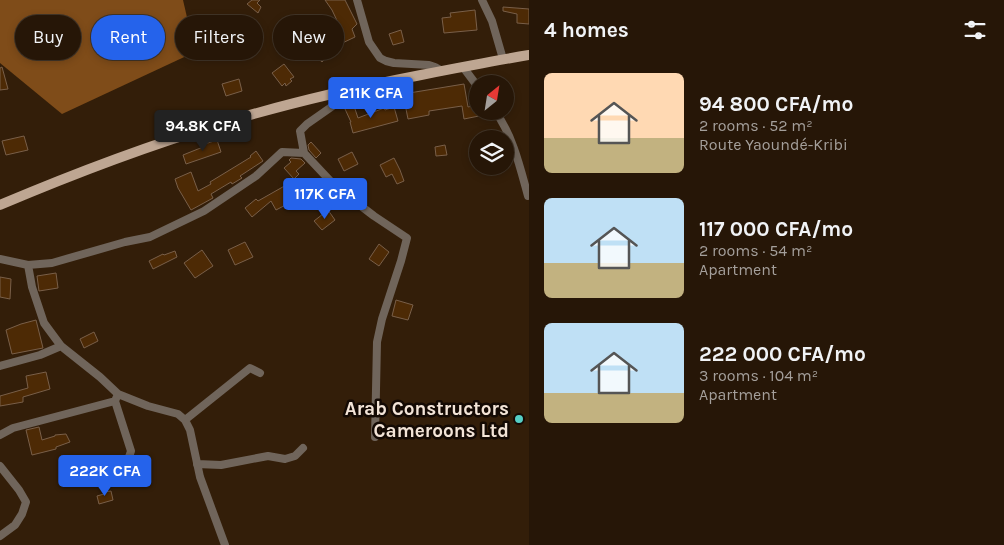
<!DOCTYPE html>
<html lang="en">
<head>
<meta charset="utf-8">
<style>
	body { margin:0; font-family:Karla,sans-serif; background:#2e1f11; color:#f1f3f6; height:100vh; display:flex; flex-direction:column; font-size:19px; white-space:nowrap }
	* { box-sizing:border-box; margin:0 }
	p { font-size:16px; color:#a49f9b }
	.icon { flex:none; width:28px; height:28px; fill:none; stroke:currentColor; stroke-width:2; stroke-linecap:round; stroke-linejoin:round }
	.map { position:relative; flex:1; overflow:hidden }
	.details { display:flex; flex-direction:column; background:#261607; width:475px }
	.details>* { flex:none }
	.top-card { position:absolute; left:15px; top:15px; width:439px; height:45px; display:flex; gap:10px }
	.needle { width:32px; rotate:30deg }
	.buttons { position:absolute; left:469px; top:75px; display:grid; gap:10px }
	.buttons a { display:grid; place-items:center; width:45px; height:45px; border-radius:50%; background:#261607; box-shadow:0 2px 8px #0003,0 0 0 1px #423528; font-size:25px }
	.price { position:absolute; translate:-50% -42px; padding:0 11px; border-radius:5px; background:#2563eb; color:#fff; font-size:16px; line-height:32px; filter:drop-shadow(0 1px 2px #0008) }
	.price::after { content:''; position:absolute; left:50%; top:30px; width:15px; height:11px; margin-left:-8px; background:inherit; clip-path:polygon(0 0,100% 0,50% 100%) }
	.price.active { background:#222; color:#fff }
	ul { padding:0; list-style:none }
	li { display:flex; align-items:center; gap:15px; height:125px; padding:0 15px }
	li span { display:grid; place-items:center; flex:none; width:140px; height:100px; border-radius:8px; color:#555 }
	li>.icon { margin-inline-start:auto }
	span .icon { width:60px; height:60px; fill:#fffc; stroke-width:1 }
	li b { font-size:21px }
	h2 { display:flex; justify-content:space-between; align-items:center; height:60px; padding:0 15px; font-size:21px }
	.chip { padding:0 18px; border-radius:22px; background:#261607; box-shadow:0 2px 8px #0003,0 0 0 1px #423528; font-size:18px; line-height:45px }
	.chip.active { background:#2563eb; color:#fff }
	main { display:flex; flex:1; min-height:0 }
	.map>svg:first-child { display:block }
	.forest { fill:#7f4c19 }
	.building { fill:#4d2a05; stroke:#795f49 }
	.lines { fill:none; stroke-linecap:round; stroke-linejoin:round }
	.minor { stroke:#70655b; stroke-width:8 }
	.major { stroke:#bea692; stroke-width:10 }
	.poi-dot { fill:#55cec5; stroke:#140a04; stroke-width:2 }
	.labels { text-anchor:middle; stroke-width:5; stroke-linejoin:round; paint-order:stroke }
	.poi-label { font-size:19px; font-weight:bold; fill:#f3e4d7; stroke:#140a04; text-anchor:end }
</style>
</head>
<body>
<main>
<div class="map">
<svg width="529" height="545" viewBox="0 0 529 545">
	<rect width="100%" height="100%" fill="#331e09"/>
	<!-- forest -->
	<path class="forest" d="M0 0H183L195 52 62 114 0 63Z"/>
	<!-- building -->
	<path class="building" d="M252 0H260L257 3 261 7 258 13 247 4Z
		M325 0H345L357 24 352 29 355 37 336 46 337 47 321 53 326 58 322 62 310 51 320 42 335 37 333 33 341 29 332 10Z
		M503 7 529 9V24L517 23V14L503 11Z
		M475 10 477 30 444 33 442 18 451 17 450 13Z
		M401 30 404 42 393 45 389 34Z
		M284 64 294 77 290 79 292 81 286 86 285 83 282 86 272 73Z
		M2 67 8 89 0 90V68Z
		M239 79 242 91 226 96 222 84Z
		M464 84 468 107 477 105 479 116 464 119 462 106 429 111V115L408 119 403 94Z
		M354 106 358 118 384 108 385 110 394 107 398 121 353 133 350 122H351L345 109Z
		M24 136 28 150 6 155 2 141Z
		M217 140 221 152 186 164 183 155 203 147 202 145Z
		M311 142 321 153 316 158 309 150 308 145Z
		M445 145 447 155 436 156 435 147Z
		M256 151 263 161 240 176 242 178 232 184 231 182 211 194 213 198 191 210 178 188 175 179 191 172 198 191 211 184 210 182 251 157 250 156Z
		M352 152 358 164 344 171 338 159Z
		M291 158 301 159 305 163 296 171 299 174 294 179 284 168 291 162 289 160Z
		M394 158 400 170 404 181 397 184 392 174 386 177 380 165Z
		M288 184 297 199 276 210 271 201 252 217 245 208 256 199 258 201Z
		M328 210 335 220 322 230 314 221Z
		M245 242 253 257 235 265 228 250Z
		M379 244 389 252 379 266 369 259Z
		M202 250 213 266 195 278 184 263Z
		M175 251 177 257 153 269 149 261 163 254 164 255Z
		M56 273 58 288 39 291 37 276Z
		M0 277 11 279 10 299 0 297Z
		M396 300 413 305 408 320 392 316Z
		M36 320 43 348 12 354 6 330 21 324Z
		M94 332 98 341 84 348 80 339Z
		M46 372 50 389 23 397V402L0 406V396L28 388 26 376Z
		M39 427 42 440 55 436V435L66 434 70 442 56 447V449L32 455 26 430Z
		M111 491 113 500 99 504 97 496 104 494 103 492Z"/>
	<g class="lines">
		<!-- minor -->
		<path class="minor" d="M357 0 369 42 380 58 386 61 394 63 429 65 435 67 442 71
			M482 0 492 21 503 59
			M463 67 478 87
			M357 89 307 124 300 131 304 153 336 187 374 216 407 238 401 261 382 319 377 342 375 437
			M495 111C513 136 520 167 528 196
			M0 259 28 265 52 263 125 242 150 237 204 211 256 176 282 152 304 153
			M28 265 32 287 44 323 61 346 100 377 118 394 148 406 178 414 185 420 190 430 200 477 225 545
			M0 366 40 355 61 346
			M185 420 250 368 260 373
			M0 435 13 428 115 401 118 394
			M197 464 221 465 268 456 285 459 295 456 303 448
			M0 466 19 490 26 502 22 514 15 525 0 536
			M99 475C115 469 126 470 131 451L115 401"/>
		<!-- major -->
		<path class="major" d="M0 205C73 174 147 146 223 123 288 103 354 88 421 75 457 68 493 61 529 55"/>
	</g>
	<!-- markers -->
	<circle class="poi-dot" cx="519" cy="419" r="5"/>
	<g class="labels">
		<!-- poi labels -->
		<g class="poi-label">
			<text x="509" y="415">Arab Constructors<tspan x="509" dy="22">Cameroons Ltd</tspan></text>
		</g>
	</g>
</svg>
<div class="buttons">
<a><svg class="needle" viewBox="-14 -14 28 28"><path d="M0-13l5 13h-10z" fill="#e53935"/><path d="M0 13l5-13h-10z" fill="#a49f9b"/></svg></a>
<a><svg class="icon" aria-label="layers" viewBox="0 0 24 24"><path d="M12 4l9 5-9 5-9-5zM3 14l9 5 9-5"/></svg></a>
</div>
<b class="price" style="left:371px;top:119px">211K CFA</b>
<b class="price active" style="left:203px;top:152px">94.8K CFA</b>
<b class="price" style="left:325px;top:220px">117K CFA</b>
<b class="price" style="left:105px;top:497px">222K CFA</b>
<div class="top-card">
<a class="chip">Buy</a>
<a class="chip active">Rent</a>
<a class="chip">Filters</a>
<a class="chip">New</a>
</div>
</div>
<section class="details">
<h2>4 homes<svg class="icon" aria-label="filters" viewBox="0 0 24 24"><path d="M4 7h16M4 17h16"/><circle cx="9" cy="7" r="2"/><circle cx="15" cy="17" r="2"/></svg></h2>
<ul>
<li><span style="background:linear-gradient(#ffd9b3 65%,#c2b280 0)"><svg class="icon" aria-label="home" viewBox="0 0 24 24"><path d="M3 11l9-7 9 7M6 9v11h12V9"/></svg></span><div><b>94 800 CFA/mo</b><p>2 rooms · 52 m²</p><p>Route Yaoundé-Kribi</p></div></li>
<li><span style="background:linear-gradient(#bfe0f5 65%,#c2b280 0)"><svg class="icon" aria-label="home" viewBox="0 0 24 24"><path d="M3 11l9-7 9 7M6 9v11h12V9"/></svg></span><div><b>117 000 CFA/mo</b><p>2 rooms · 54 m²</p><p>Apartment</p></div></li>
<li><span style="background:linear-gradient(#bfe0f5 70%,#c2b280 0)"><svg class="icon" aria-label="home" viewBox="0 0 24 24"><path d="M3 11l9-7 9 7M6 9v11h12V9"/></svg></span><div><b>222 000 CFA/mo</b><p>3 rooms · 104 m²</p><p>Apartment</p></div></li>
</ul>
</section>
</main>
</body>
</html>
